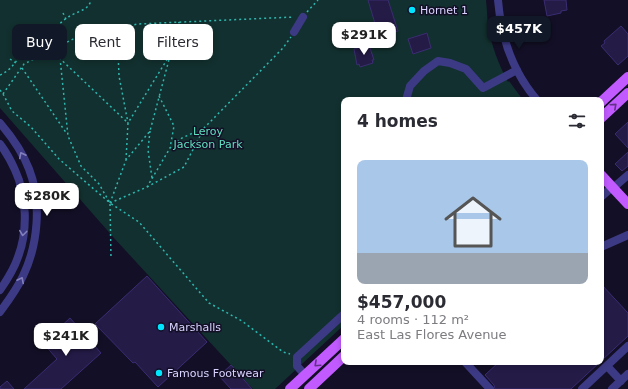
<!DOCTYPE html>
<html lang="en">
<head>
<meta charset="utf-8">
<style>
	body { margin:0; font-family:"DejaVu Sans",sans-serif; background:#f2f2f3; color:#2b2b33; height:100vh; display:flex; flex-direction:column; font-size:15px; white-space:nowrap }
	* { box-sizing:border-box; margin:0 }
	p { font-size:13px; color:#7c7c81 }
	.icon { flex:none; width:22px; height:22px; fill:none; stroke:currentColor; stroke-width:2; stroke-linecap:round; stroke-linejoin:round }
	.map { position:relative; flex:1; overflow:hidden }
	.panel { position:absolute; left:341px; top:97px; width:263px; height:268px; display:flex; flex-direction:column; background:#fff; border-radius:8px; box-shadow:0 2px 6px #0003 }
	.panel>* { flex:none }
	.banner { position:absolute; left:12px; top:24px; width:269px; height:36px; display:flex; gap:8px }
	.price { position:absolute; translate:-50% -34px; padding:0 9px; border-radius:8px; background:#fff; color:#222; font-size:13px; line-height:26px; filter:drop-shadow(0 1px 2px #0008) }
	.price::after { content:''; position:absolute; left:50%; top:24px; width:12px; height:9px; margin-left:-6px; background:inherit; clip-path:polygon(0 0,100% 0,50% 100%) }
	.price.on { background:#111827; color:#fff }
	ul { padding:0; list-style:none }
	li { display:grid; align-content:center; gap:8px; height:212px; padding:0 16px }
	li span { display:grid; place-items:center; height:124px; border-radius:8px; color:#555 }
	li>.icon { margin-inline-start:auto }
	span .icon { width:72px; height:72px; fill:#fffc; stroke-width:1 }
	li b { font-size:17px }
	h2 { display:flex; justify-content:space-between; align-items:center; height:48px; padding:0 16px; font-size:17px }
	.tag { padding:0 14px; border-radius:8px; background:#fff; box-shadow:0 2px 6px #0003; font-size:14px; line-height:36px }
	.tag.on { background:#111827; color:#fff }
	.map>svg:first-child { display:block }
	.green { fill:#12302f }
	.building { fill:#241b47; stroke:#3b2d73 }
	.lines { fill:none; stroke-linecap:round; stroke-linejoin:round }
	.path { stroke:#2fb8b0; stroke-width:1.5; stroke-dasharray:2 3; stroke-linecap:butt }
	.minor { stroke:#3d3a85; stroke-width:8 }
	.major { stroke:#c25bff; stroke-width:10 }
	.oneway { stroke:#623188 }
	.oneway2 { stroke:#837fbc }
	.poi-dot { fill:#00e5ff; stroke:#130f26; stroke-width:1.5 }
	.labels { text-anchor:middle; stroke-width:3; stroke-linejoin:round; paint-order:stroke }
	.poi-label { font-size:11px; fill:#d9d4ff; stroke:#130f26; text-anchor:start }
	.park-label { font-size:11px; fill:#5fe0c0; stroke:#130f26 }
</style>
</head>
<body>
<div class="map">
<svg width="628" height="389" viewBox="0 0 628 389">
	<rect width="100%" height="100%" fill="#130f26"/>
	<!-- green -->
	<path class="green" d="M0 0H486C487 8 487 17 488 25 491 45 499 65 508 82L509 81 523 100H344V325L275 389H253L114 238 0 108Z"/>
	<!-- building -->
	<path class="building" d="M368 0H388L398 31 379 37Z
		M544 0H566L567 10 561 11V13L547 16Z
		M621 26 628 34V56L618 65 601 46 605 43 604 41Z
		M427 33 431 48 413 54 408 39Z
		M369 45 374 60H372L373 63 360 67 359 64 357 65 354 49Z
		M628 122V148L615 134Z
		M628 152V166L622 171 615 164Z
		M147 276 207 342 158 387 135 362 133 363 95 324Z
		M601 284 628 313V336L601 361Z
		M70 318 101 353 61 389H24L57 359 43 343Z
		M499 362H600L571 389H495L494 385 485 375Z
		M231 365 252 389H231L219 376Z
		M7 381 14 389H0V387Z"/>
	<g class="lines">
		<!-- path -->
		<path class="path" d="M307 12 318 0
			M63 13 66 19
			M117 28 119 76 128 123
			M52 51 128 123
			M60 58 68 136 81 166 99 184 110 203 139 222 209 303 242 321 283 352 290 354
			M10 59 16 63
			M22 68 67 134
			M0 75C13 69 15 61 24 52 35 42 46 33 58 25 62 22 66 18 70 16 78 11 89 10 91 0
			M0 90 3 94 12 111 31 127 59 159 110 203 111 259
			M3 94 24 64 83 34 138 24 294 17
			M159 96 174 126 170 148
			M150 131 148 150 152 178
			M126 160 128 123 168 58
			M147 187 184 167 204 128
			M110 203 147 187 170 148 182 138 204 128 209 123 283 48 291 37
			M110 203 126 160 150 131 179 22"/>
		<!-- minor -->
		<path class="minor" d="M498 0C501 38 512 71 537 100
			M294 32 303 17
			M406 100 410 86 424 71 438 61 450 63 466 69 483 88 485 87 517 70
			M0 123C12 137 23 153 29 169 42 202 38 245 23 276 17 289 8 301 0 312
			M0 144C6 152 11 161 15 170 27 196 28 231 18 257 14 269 7 280 0 290
			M601 197 610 189 613 188 628 175
			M601 247 628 235
			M465 362 490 389
			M607 366 621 381
			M305 375 297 366V357L344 314
			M582 389 628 346
			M612 389 628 374"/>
		<!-- major -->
		<path class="major" d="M601 102 628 77
			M601 118 628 93
			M601 175 628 204
			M290 389 344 339
			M309 389 344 356"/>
	</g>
	<!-- one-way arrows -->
	<defs><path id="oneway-chevron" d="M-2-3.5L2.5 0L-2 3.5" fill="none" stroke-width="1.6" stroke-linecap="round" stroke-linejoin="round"/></defs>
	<g class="oneway">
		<use href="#oneway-chevron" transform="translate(614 106) rotate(-42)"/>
		<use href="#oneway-chevron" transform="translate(317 364) rotate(137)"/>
	</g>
	<g class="oneway2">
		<use href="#oneway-chevron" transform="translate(22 155) rotate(-117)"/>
		<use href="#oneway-chevron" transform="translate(23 233) rotate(97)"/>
		<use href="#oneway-chevron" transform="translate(21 280) rotate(-63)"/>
	</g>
	<!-- markers -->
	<g class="poi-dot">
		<circle cx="412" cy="10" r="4"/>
		<circle cx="161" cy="327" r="4"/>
		<circle cx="159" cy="373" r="4"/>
	</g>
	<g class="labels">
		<!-- poi labels -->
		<g class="poi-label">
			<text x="420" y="14">Hornet 1</text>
			<text x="169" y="331">Marshalls</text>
			<text x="167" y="377">Famous Footwear</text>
		</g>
		<!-- park labels -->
		<g class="park-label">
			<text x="208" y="135">Leroy<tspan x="208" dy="13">Jackson Park</tspan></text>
		</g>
	</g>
</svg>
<b class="price on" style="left:519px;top:50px">$457K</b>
<b class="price" style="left:364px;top:56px">$291K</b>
<b class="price" style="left:47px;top:217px">$280K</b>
<b class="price" style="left:66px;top:357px">$241K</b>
<div class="banner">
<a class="tag on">Buy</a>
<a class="tag">Rent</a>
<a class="tag">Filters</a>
</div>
<section class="panel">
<h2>4 homes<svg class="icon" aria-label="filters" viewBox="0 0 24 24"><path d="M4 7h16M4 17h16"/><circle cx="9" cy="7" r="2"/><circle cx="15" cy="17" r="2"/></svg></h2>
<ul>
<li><span style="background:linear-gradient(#a9c7e8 75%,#9aa5b1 0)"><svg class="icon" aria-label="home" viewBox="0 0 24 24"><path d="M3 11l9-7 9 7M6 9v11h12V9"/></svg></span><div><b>$457,000</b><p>4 rooms · 112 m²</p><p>East Las Flores Avenue</p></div></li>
</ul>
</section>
</div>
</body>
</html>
